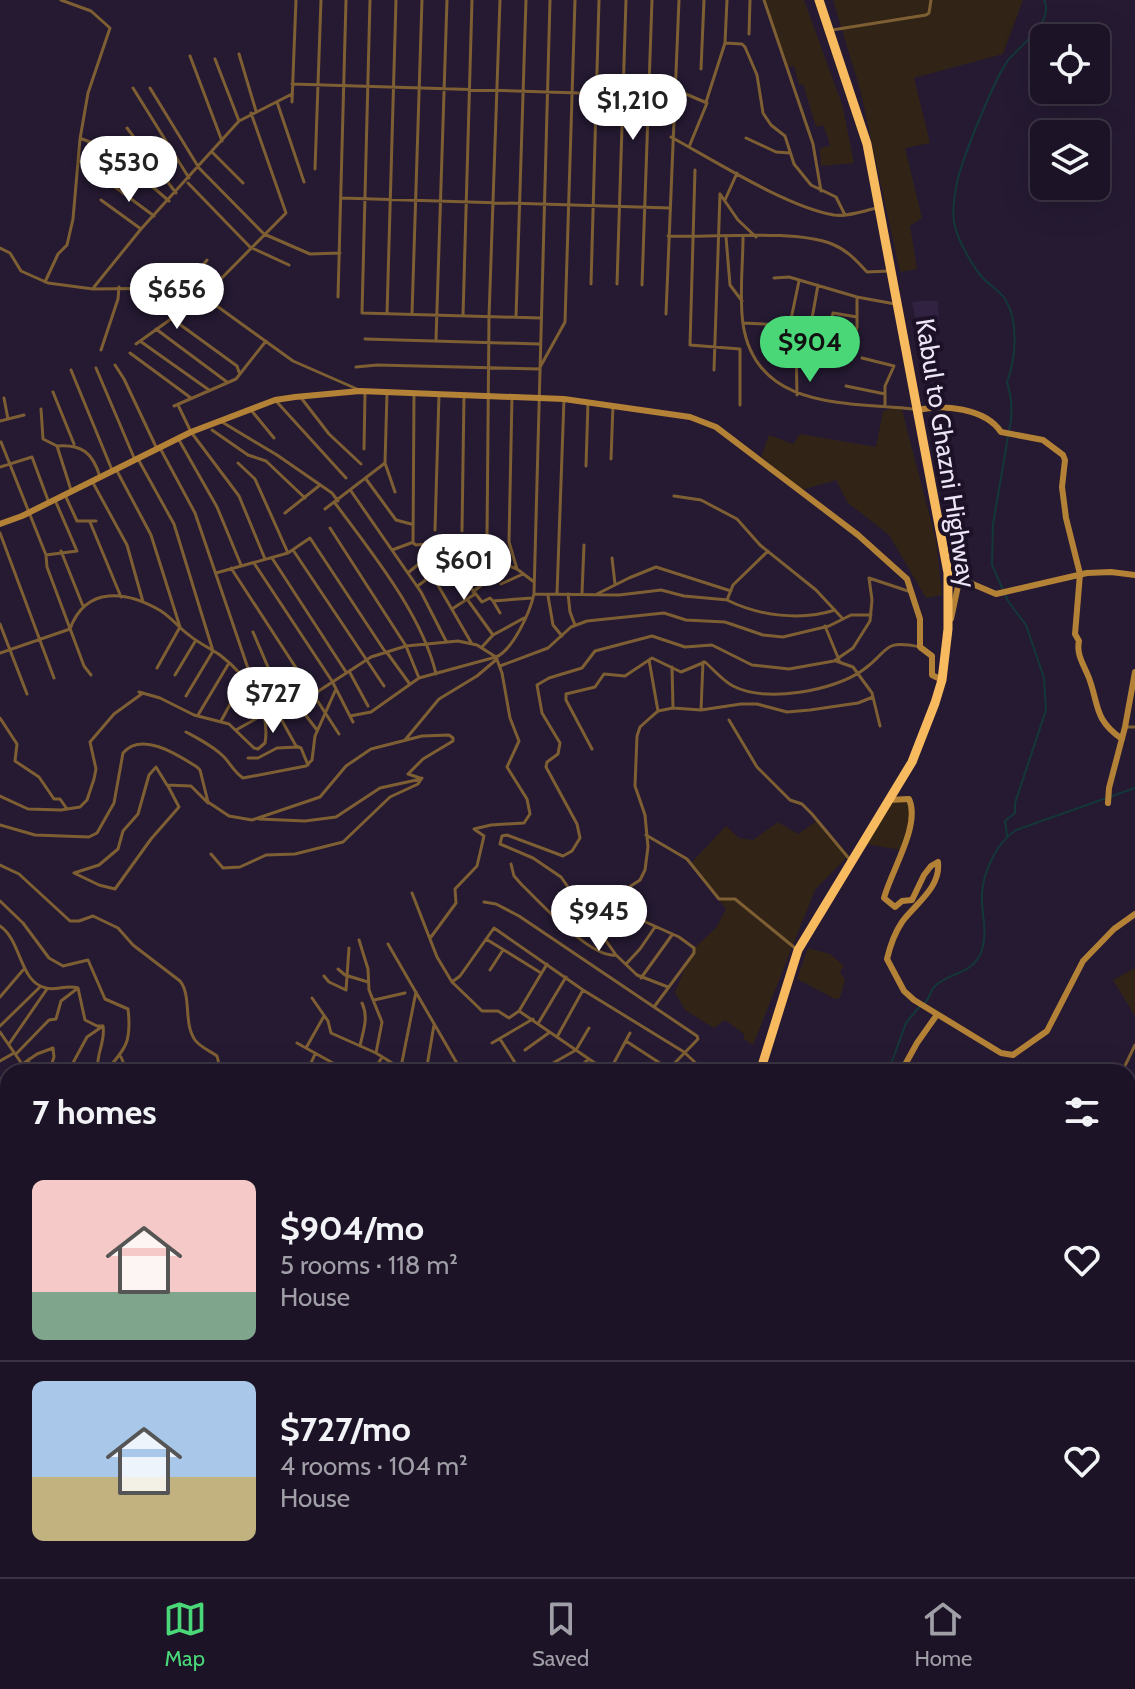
<!DOCTYPE html>
<html lang="en">
<head>
<meta charset="utf-8">
<style>
	body { margin:0; font-family:Cabin,sans-serif; background:#292132; color:#f1f3f6; height:100vh; display:flex; flex-direction:column; font-size:30px; white-space:nowrap }
	* { box-sizing:border-box; margin:0 }
	p { font-size:26px; color:#a09ea7 }
	.icon { flex:none; width:44px; height:44px; fill:none; stroke:currentColor; stroke-width:2; stroke-linecap:round; stroke-linejoin:round }
	.map { position:relative; flex:1; overflow:hidden }
	.sheet { position:absolute; left:0px; top:1064px; width:1136px; height:514px; display:flex; flex-direction:column; background:#1c1426; border-radius:24px 24px 0 0; box-shadow:0 8px 32px #0002,0 0 0 2px #3a3343 }
	.sheet>* { flex:none }
	.controls { position:absolute; left:1030px; top:24px; display:grid; gap:16px }
	.controls a { display:grid; place-items:center; width:80px; height:80px; border-radius:12px; background:#1c1426; box-shadow:0 8px 32px #0002,0 0 0 2px #3a3343; font-size:40px }
	.price { position:absolute; translate:-50% -68px; padding:0 18px; border-radius:28px; background:#fff; color:#222; font-size:26px; line-height:52px; filter:drop-shadow(0 2px 4px #0008) }
	.price::after { content:''; position:absolute; left:50%; top:48px; width:24px; height:18px; margin-left:-12px; background:inherit; clip-path:polygon(0 0,100% 0,50% 100%) }
	.price.active { background:#49d778; color:#111 }
	ul { padding:0; list-style:none }
	li { display:flex; align-items:center; gap:24px; height:200px; padding:0 32px }
	li+li { border-top:2px solid #3a3343 }
	li span { display:grid; place-items:center; flex:none; width:224px; height:160px; border-radius:12px; color:#555 }
	li>.icon { margin-inline-start:auto }
	span .icon { width:96px; height:96px; fill:#fffc; stroke-width:1 }
	li b { font-size:34px }
	h2 { display:flex; justify-content:space-between; align-items:center; height:96px; padding:0 32px; font-size:34px }
	.tab-bar { display:flex; justify-content:space-around; align-items:center; height:112px; border-top:2px solid #3a3343; background:#1c1426; font-size:22px; color:#a09ea7 }
	.tab-bar a { display:grid; justify-items:center; gap:4px }
	.tab-bar .active { color:#49d778 }
	.map>svg:first-child { display:block }
	.commercial { fill:#312417 }
	.built { fill:#302240 }
	.lines { fill:none; stroke-linecap:round; stroke-linejoin:round }
	.stream { stroke:#143839; stroke-width:2 }
	.street { stroke:#7e5f33; stroke-width:3 }
	.secondary { stroke:#b48236; stroke-width:6 }
	.highway { stroke:#f8ba5f; stroke-width:9 }
	.labels { text-anchor:middle; stroke-width:8; stroke-linejoin:round; paint-order:stroke }
	.street-label { font-size:26px; fill:#ece5f6; stroke:#1c1127 }
</style>
</head>
<body>
<div class="map">
<svg width="1135" height="1577" viewBox="0 0 1135 1577">
	<rect width="100%" height="100%" fill="#251a32"/>
	<!-- commercial -->
	<path class="commercial" d="M764 0H804L843 107 854 163 821 166 820 148 830 146 828 138 823 125 816 127 803 84 799 85 794 66 788 67Z
		M833 0H1023L1003 54 914 78 930 143 905 148 922 218 910 226 917 269 900 272 861 93Z
		M901 406 936 540 942 595 926 598 889 535 848 503 836 480 802 490 761 457 769 435 793 444 800 434 876 447 883 411Z
		M894 798 913 806 901 850 865 844Z
		M817 821 849 855 815 890 753 1045 744 1039V1034L725 1020 714 1028 685 1010 675 992 693 949 716 928 726 909 690 864 726 826 739 838 753 840 778 822 798 834Z
		M808 948 830 954 844 966 840 972 845 980 840 998 835 999 797 979Z
		M1135 968V1016L1113 980Z"/>
	<!-- built -->
	<path class="built" d="M921 301H938L939 325 917 328 912 302Z"/>
	<g class="lines">
		<!-- stream -->
		<path class="stream" d="M1009 431C1013 414 1012 398 1007 382 1016 359 1019 321 1005 299 1000 291 989 285 983 278 977 272 973 265 969 258 952 229 950 216 957 183 961 161 996 75 1009 59 1021 45 1055 21 1044 0
			M1007 836 1005 821 1015 813V803L1046 710 1044 678 1026 625 1008 601 992 565 993 524 1008 437
			M925 1003C929 999 930 992 934 987 947 972 973 976 982 950 988 930 981 913 982 894 983 872 997 842 1016 830L1135 788
			M888 1072 906 1023 920 1006
			M775 1577 777 1570
			M1134 1577H1135"/>
		<!-- street -->
		<path class="street" d="M370 0 362 313 540 318
			M727 0 725 43 742 44 745 47 757 75 763 113 771 125 785 136 794 164 811 185 836 197 845 215
			M764 0 813 144 821 191
			M832 30 926 15 929 13 931 0
			M749 34 750 0
			M239 54 256 111
			M190 56 222 141
			M215 59 239 121
			M701 69 704 0
			M292 84 673 96
			M133 88 189 178
			M150 88 199 168 264 234 310 254 340 253
			M674 89 707 103 689 147
			M277 102 304 182
			M292 102 296 0
			M706 102 725 43
			M127 128 176 193
			M671 137C715 161 787 207 834 215 848 217 863 211 877 208
			M746 138 776 152 790 153
			M82 139 109 149 169 201
			M212 152 243 183
			M80 161 154 216
			M315 169 321 0
			M695 170 690 345 740 349V405
			M188 183 250 247 289 265
			M720 194 738 220 756 237
			M341 198 670 208
			M101 200 141 229
			M725 200 737 173
			M668 236C713 238 793 229 832 244 847 250 857 261 867 272L889 271
			M726 237 730 285 742 301
			M743 237C743 265 739 296 743 324 756 410 846 402 913 409
			M0 248 10 253 21 271 48 283 93 289 178 288 203 296 293 361 357 389
			M774 278 789 277 857 297 895 304
			M45 282 58 254 67 245 73 219 80 139 88 93 110 28 91 11 61 0
			M591 284 599 0
			M617 284 626 0
			M642 285 652 0
			M94 287 141 229 239 121 292 94
			M185 289 207 260
			M204 296 286 213 251 113
			M338 297 346 0
			M387 314 396 0
			M412 314 422 0
			M666 314 679 0
			M463 316 472 0
			M516 317 526 0
			M171 318 237 366 239 372
			M743 323 781 325 831 322 833 313 857 317
			M790 324 799 281
			M811 324 818 285
			M156 329 227 382
			M365 339 539 344
			M436 340 447 0
			M140 341 209 390
			M136 344 203 296
			M796 346 797 395
			M101 350 118 299 119 287
			M130 353 191 398
			M862 358 894 366 885 386V406
			M848 360 857 327V297
			M115 365 124 379 157 449
			M356 367 377 365 539 369
			M96 368 135 460
			M539 369 565 322 575 0
			M71 370 112 470
			M714 370 720 194
			M846 386 885 394
			M53 392 74 444
			M387 393 385 463 395 492
			M414 393 413 543 416 545 445 542 454 566 482 602 490 598 493 601 532 598
			M512 396 509 542 517 569 534 582
			M4 398 8 419
			M302 399 329 434 361 464
			M276 401 346 478
			M178 405 191 432 239 496 265 559
			M174 406 236 379 266 341
			M41 409 43 439 57 446 71 490
			M251 410 274 438
			M0 421 24 415
			M222 422 277 455 332 493 338 501
			M212 430 248 455 266 461 305 498
			M179 440 217 507 241 565
			M1 442 46 555 47 567 84 666 91 675
			M57 446C82 444 93 453 100 477
			M160 448 195 513 254 686 255 693
			M364 449 365 393
			M138 459 174 524 213 651 186 696
			M611 459 613 405
			M238 463 255 479 288 553
			M586 466 588 402
			M0 467 32 457 49 503
			M117 471 151 535 180 627 157 668
			M366 479 396 520 411 524
			M92 481 127 545 143 602
			M351 491 421 592 446 641
			M65 495 77 521H96
			M674 496 701 500 737 519 760 545 816 590 843 619
			M335 503C371 552 422 614 436 674
			M325 509 385 463
			M285 513 320 485
			M90 522 121 597
			M330 528 406 646 419 678
			M435 530 439 394
			M462 531 464 395
			M0 533 54 678
			M487 538 489 317 500 0
			M293 550 384 686
			M392 550 411 543
			M61 551 83 606
			M768 551 733 585 727 600C759 616 801 621 835 610
			M46 555 77 551 55 500
			M272 558 346 672
			M612 558 615 584
			M254 563 332 681 353 722
			M454 566 475 550
			M231 568 339 734
			M409 572 431 554
			M216 573 288 553 310 538 386 653
			M432 575 472 644
			M465 584 493 560 517 569
			M501 584 523 574
			M419 585 451 561
			M473 592 506 565
			M582 593 584 545
			M534 594 619 595 661 590 684 596 728 600
			M557 594 564 399
			M568 594 570 612 575 625
			M597 594 629 578 656 567 731 591
			M548 596 553 625 562 636
			M467 599 493 635
			M493 601 500 613
			M452 609 475 594
			M0 624 27 694
			M825 626 839 660
			M253 632 283 702
			M482 647 493 635 524 618
			M0 653 70 629C86 585 127 591 161 611 172 618 179 628 189 635 198 643 210 648 220 655 247 676 271 708 265 743L258 749 254 748 229 724 194 715 160 698 139 692
			M388 654 409 683
			M649 660 658 711
			M836 661 853 667 872 693 880 726
			M500 666 548 648 571 627 587 621 664 613 686 620 725 622 763 635 783 637 829 626 851 615H871
			M672 667 673 708
			M349 671 368 706
			M175 675 196 640
			M294 700 317 730
			M275 708 296 746 301 748 308 765
			M246 709 256 697
			M701 710 703 662
			M198 715 229 663
			M350 716 371 712 419 678 496 657 502 673 510 718 519 741 507 767 527 799 530 814 524 823 491 825 474 829
			M0 718 17 744 15 761 39 777 54 799H60L67 809
			M729 720 757 767 790 800 802 804 812 814 851 861
			M221 721 244 679
			M1125 727H1135
			M236 730 275 708 314 694 371 657 406 646 458 641 477 645 496 657C513 650 530 612 534 594L550 0
			M186 732C199 739 215 747 225 758 232 766 234 772 243 778L306 766 312 760 315 736 336 689
			M405 740 439 699 477 676 497 659
			M592 749 566 700V694L595 687 604 674 625 676 652 658 681 672 705 662C714 670 723 681 733 686 766 703 834 691 863 670 890 651 881 639 920 647
			M248 758H258L277 748 298 747
			M420 778 408 774 423 759 453 741V738
			M0 796 28 809 61 810 80 807 87 800 94 779 96 769 90 742 114 714 143 693
			M259 819 305 821 336 817 380 788 421 779
			M0 825 35 835 89 837 97 833 114 803 123 753C142 731 178 755 197 767L200 770 208 802 229 816 252 820 320 797 346 766 371 749 422 736 449 735 453 738
			M646 835 687 859 719 899H735L795 948
			M211 854 223 868 240 867 266 855 295 854 343 842 390 797 418 784 422 778
			M511 864 514 876 522 885C541 903 591 959 616 955
			M0 865 19 874 70 921H79L93 916 118 928 133 945 180 981C192 996 183 1023 195 1040 200 1047 210 1051 217 1056L221 1072
			M74 873 99 865 118 849 123 831 138 814 149 775 156 767 167 785 191 786 208 803
			M74 873 99 885 115 889 151 839 179 807 168 786
			M412 893 437 957 452 982 478 1007 482 1011H498L509 1018 519 1011 608 1072
			M602 900 610 906 679 937 694 948V953L654 1007
			M0 901 23 923 49 958 63 966 88 960 105 999 128 1009C132 1043 125 1049 105 1072
			M484 902 496 904 519 916 697 1036 698 1039 666 1072
			M595 924 610 906 614 897 640 880 645 870 648 847 645 815 635 786 637 736 640 727 650 718 658 711 673 708 701 710 741 704H757L787 712 810 710 858 703 873 697
			M0 926C22 941 19 982 46 988 57 991 67 984 78 988L85 1020 97 1026H103C106 1042 95 1055 98 1072
			M431 937 456 903 455 889 477 866 484 836 474 829
			M486 939 541 973
			M359 940 368 969 369 990 382 1022 376 1053 405 1071 412 1072
			M388 944 462 1072
			M626 964 640 949 655 927
			M338 969 345 975 368 982
			M490 970 503 950
			M324 976 329 982 346 990 349 948
			M641 978 672 935
			M452 982 460 976 494 928 583 990 684 1052 701 1068 702 1072
			M668 987 637 975 616 955 561 877 533 858 500 844 502 836 507 835 563 856 572 851 580 838 577 824 546 767 547 762 558 754 560 743 542 713 537 685 549 678 582 668 595 651 652 636 685 647 712 645 752 665 789 669 834 661 853 648 870 621 872 600 869 578 908 591
			M0 997 23 970
			M312 998 328 1021 331 1033 376 1053
			M374 1000 405 993
			M519 1011 547 964
			M539 1022 566 977
			M0 1026 40 987
			M0 1032 22 1064
			M557 1037 583 990
			M500 1039 521 1072
			M626 1041 669 1069
			M297 1043 349 1072
			M492 1043 533 1019
			M9 1044 47 989
			M360 1046C363 1031 369 1018 362 1003
			M306 1048 324 1016
			M525 1050 550 1032
			M16 1054 49 1020 56 1019 61 1001 78 988
			M121 1057 124 1064 141 1072
			M0 1061 14 1053
			M553 1063 561 1072
			M401 1067 416 992
			M539 1071 576 1050 589 1028
			M11 1072 37 1054 53 1048 54 1057 49 1072
			M27 1072 29 1059
			M68 1072 87 1037 103 1026
			M307 1072 315 1054
			M372 1072 381 1059
			M426 1072 434 1025
			M573 1072 589 1059
			M609 1072 630 1033
			M1122 1072 1135 1045
			M0 1079 8 1074
			M0 1102 8 1097
			M3 1110 8 1109
			M1128 1184 1131 1182 1135 1188
			M0 1194 8 1185
			M1128 1223 1135 1218
			M0 1225 8 1216
			M0 1257 8 1248
			M0 1304 8 1294
			M1128 1305 1135 1300
			M0 1341 8 1323
			M0 1377 8 1366
			M1128 1411 1135 1406
			M0 1422 8 1414
			M1128 1450 1135 1445
			M0 1463 8 1454
			M0 1504 8 1495
			M0 1532 8 1526
			M325 1570 329 1577
			M403 1570 408 1577
			M619 1570 630 1577
			M699 1570 713 1577
			M555 1574 560 1577
			M36 1577 67 1570
			M147 1577 196 1570
			M536 1577 538 1570
			M743 1577 746 1570
			M782 1577 784 1570
			M830 1577 832 1570
			M909 1577 910 1570
			M941 1577 943 1570
			M972 1577 974 1570
			M1006 1577 1008 1570"/>
		<!-- secondary -->
		<path class="secondary" d="M917 410C943 404 985 408 1001 432L1043 440 1063 455 1065 460 1062 487 1066 518 1080 574 1075 634 1079 641C1076 655 1084 665 1089 678 1099 705 1094 720 1122 739
			M0 524 22 516 191 432 275 400 295 397 360 391 564 399 690 417 716 427 858 535 907 579 920 619V647L932 656V675L942 680
			M951 619 958 586 968 582 996 594 1087 573 1111 572 1135 575
			M888 800 909 799C921 825 891 871 884 898L895 907 902 901 912 900 924 875 931 866 938 862C941 888 915 904 902 922 894 934 890 946 887 959L904 991 914 1000 1001 1053 1013 1055 1047 1031 1083 961 1114 929 1135 914
			M1108 803 1109 788 1125 727 1135 672
			M901 1072 917 1043 936 1016
			M0 1260 8 1269
			M1128 1262 1135 1257
			M1128 1489 1135 1484
			M134 1570 136 1577
			M1046 1570 1059 1573 1062 1570
			M868 1577 870 1570
			M875 1577 877 1570"/>
		<!-- highway -->
		<path class="highway" d="M760 1072 798 950 912 762 935 703 942 680 948 629V573L867 144 819 0
			M694 1577 698 1570"/>
	</g>
	<g class="labels">
		<!-- street labels -->
		<g class="street-label">
			<text transform="translate(946 453) rotate(81)" y="9">Kabul to Ghazni Highway</text>
		</g>
	</g>
</svg>
<div class="controls">
<a><svg class="icon" aria-label="locate" viewBox="0 0 24 24"><circle cx="12" cy="12" r="6"/><path d="M12 2v4M12 18v4M2 12h4M18 12h4"/></svg></a>
<a><svg class="icon" aria-label="layers" viewBox="0 0 24 24"><path d="M12 4l9 5-9 5-9-5zM3 14l9 5 9-5"/></svg></a>
</div>
<b class="price" style="left:633px;top:142px">$1,210</b>
<b class="price" style="left:129px;top:204px">$530</b>
<b class="price" style="left:177px;top:331px">$656</b>
<b class="price active" style="left:810px;top:384px">$904</b>
<b class="price" style="left:464px;top:602px">$601</b>
<b class="price" style="left:273px;top:735px">$727</b>
<b class="price" style="left:599px;top:953px">$945</b>
<section class="sheet">
<h2>7 homes<svg class="icon" aria-label="filters" viewBox="0 0 24 24"><path d="M4 7h16M4 17h16"/><circle cx="9" cy="7" r="2"/><circle cx="15" cy="17" r="2"/></svg></h2>
<ul>
<li><span style="background:linear-gradient(#f6c9c9 70%,#7fa58c 0)"><svg class="icon" aria-label="home" viewBox="0 0 24 24"><path d="M3 11l9-7 9 7M6 9v11h12V9"/></svg></span><div><b>$904/mo</b><p>5 rooms · 118 m²</p><p>House</p></div><svg class="icon" aria-label="heart" viewBox="0 0 24 24"><path d="M12 20l-8-8c-3-5 5-10 8-4 3-6 11-1 8 4z"/></svg></li>
<li><span style="background:linear-gradient(#a9c7e8 60%,#c2b280 0)"><svg class="icon" aria-label="home" viewBox="0 0 24 24"><path d="M3 11l9-7 9 7M6 9v11h12V9"/></svg></span><div><b>$727/mo</b><p>4 rooms · 104 m²</p><p>House</p></div><svg class="icon" aria-label="heart" viewBox="0 0 24 24"><path d="M12 20l-8-8c-3-5 5-10 8-4 3-6 11-1 8 4z"/></svg></li>
</ul>
</section>
</div>
<nav class="tab-bar">
<a class="active"><svg class="icon" aria-label="map" viewBox="0 0 24 24"><path d="M3 6l6-2 6 2 6-2v14l-6 2-6-2-6 2zM9 4v14M15 6v14"/></svg>Map</a>
<a><svg class="icon" aria-label="saved" viewBox="0 0 24 24"><path d="M7 4h10v16l-5-4-5 4z"/></svg>Saved</a>
<a><svg class="icon" aria-label="home" viewBox="0 0 24 24"><path d="M3 11l9-7 9 7M6 9v11h12V9"/></svg>Home</a>
</nav>
</body>
</html>
